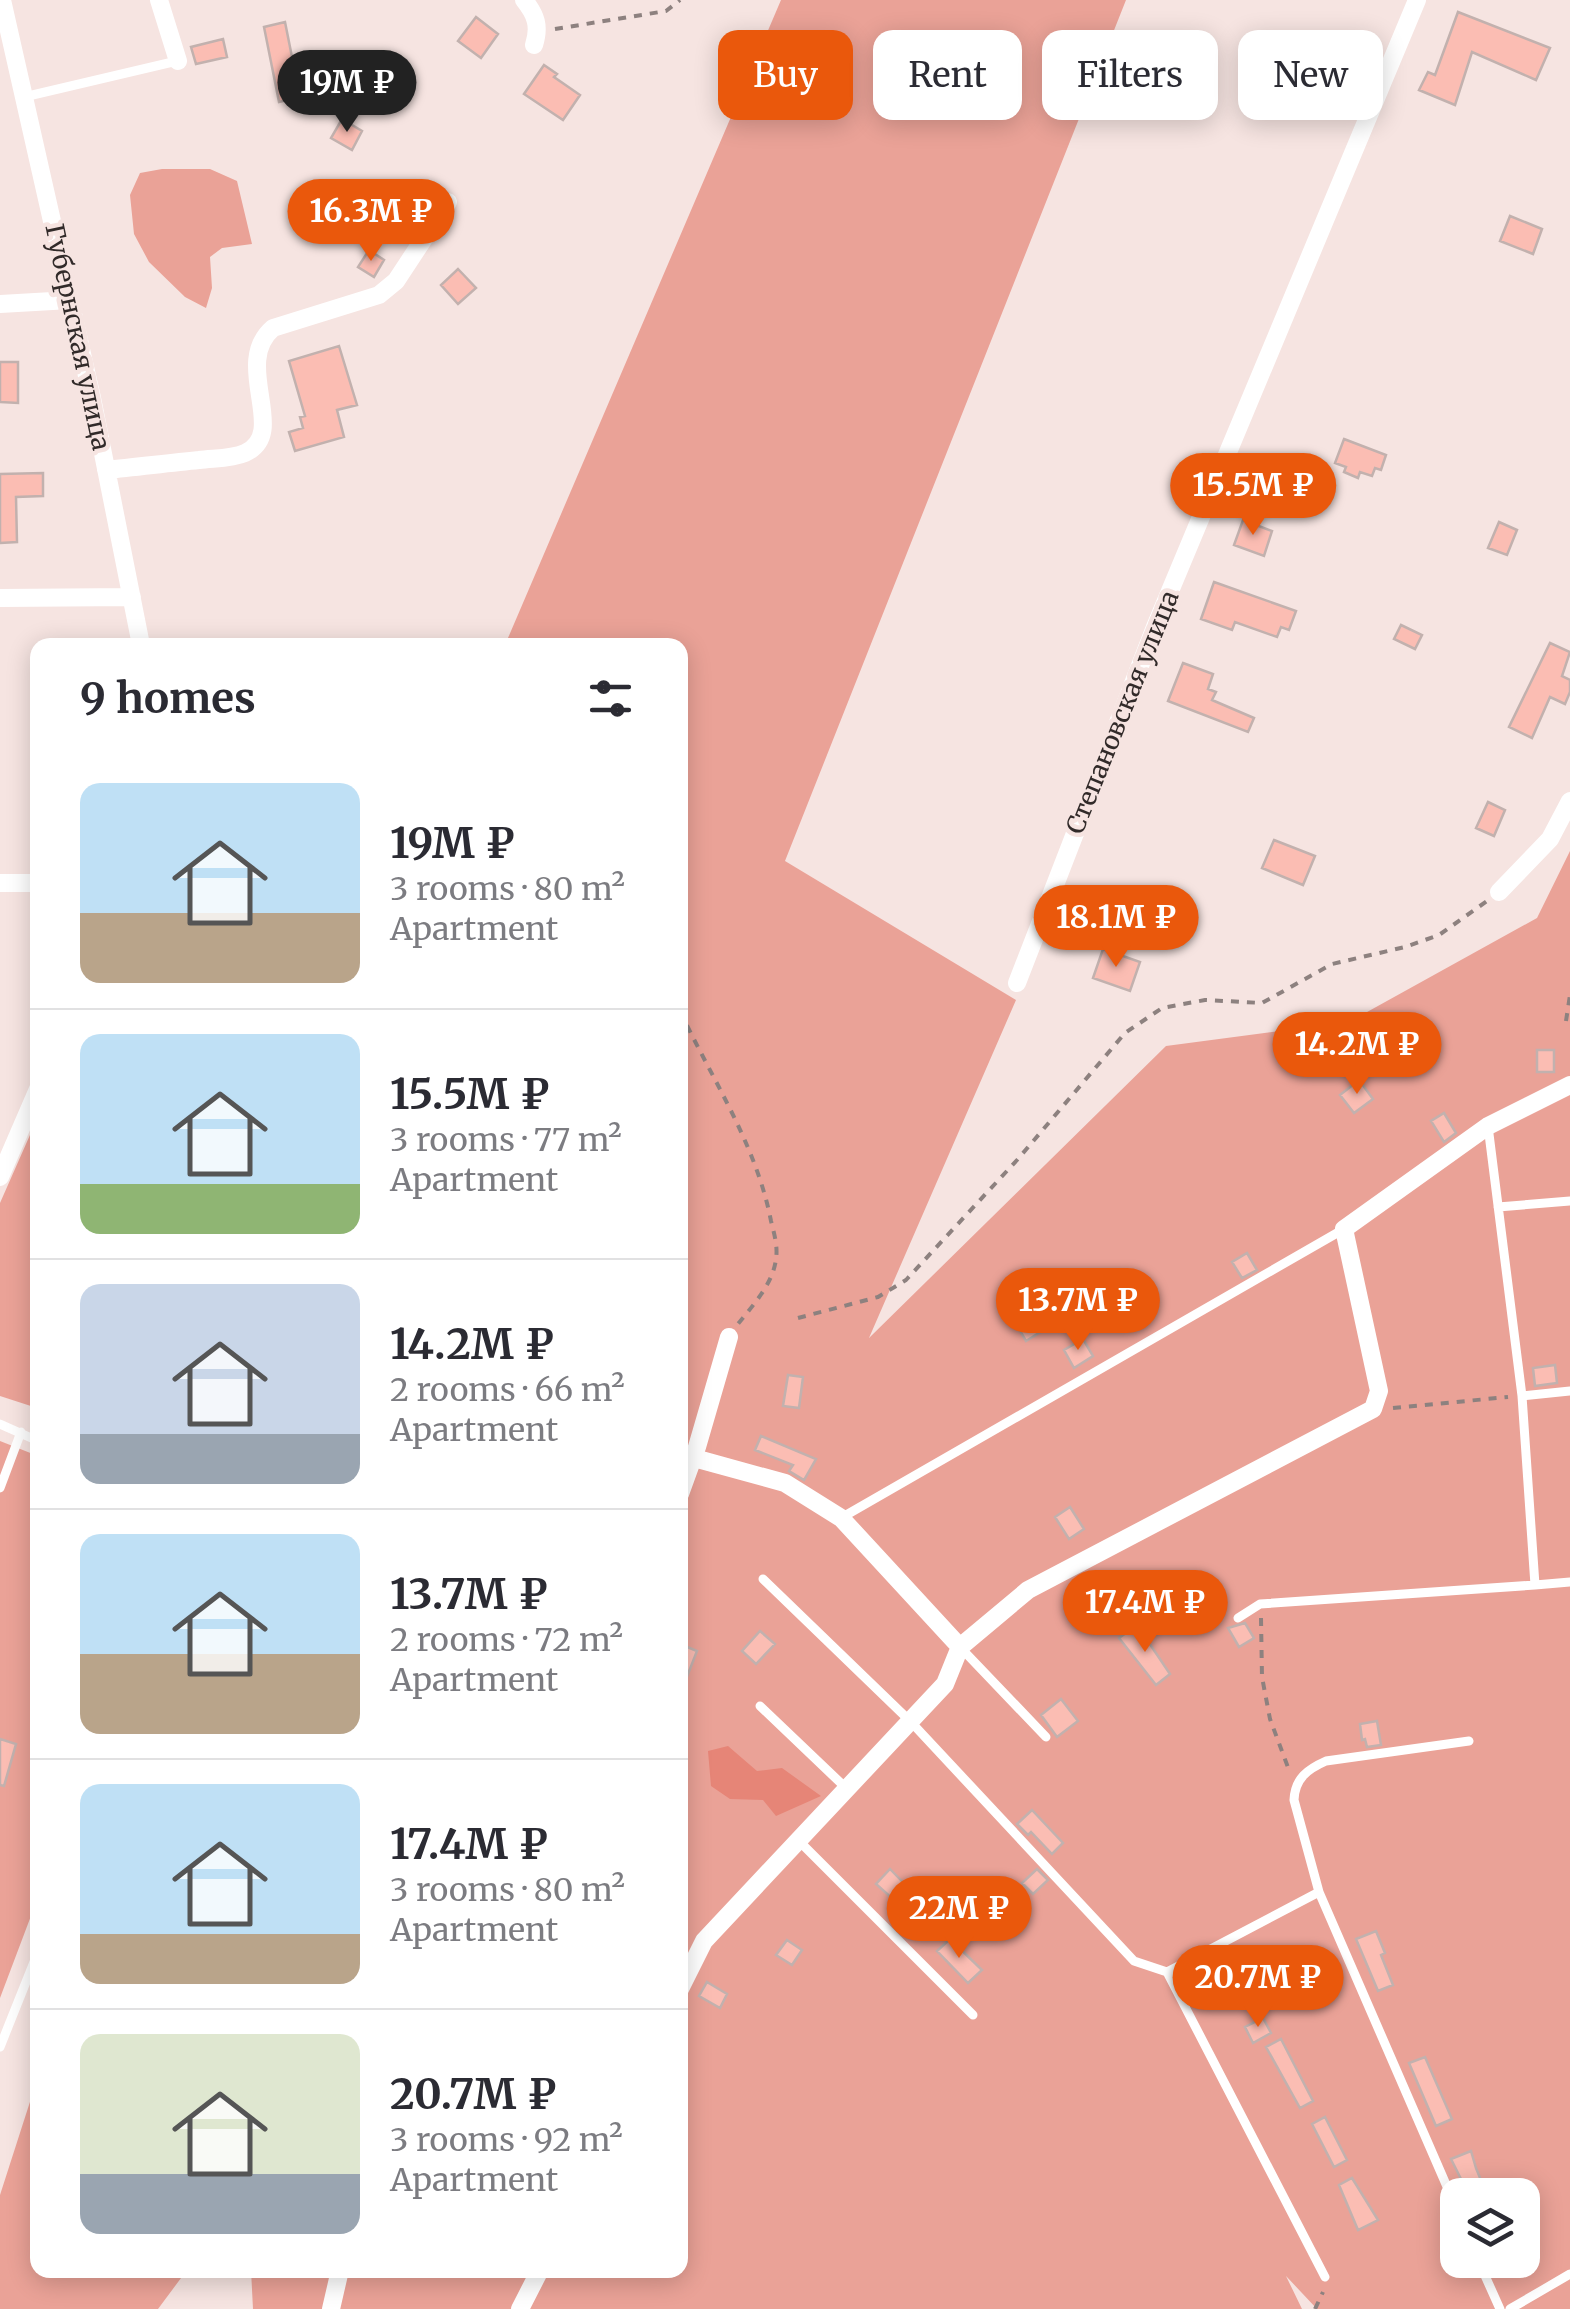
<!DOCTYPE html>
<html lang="en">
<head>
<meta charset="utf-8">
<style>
	body { margin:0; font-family:Merriweather,serif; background:#f2f2f3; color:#2b2b33; height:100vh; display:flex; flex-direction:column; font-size:38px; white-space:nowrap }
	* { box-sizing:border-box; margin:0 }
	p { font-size:32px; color:#7c7c81 }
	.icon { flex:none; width:55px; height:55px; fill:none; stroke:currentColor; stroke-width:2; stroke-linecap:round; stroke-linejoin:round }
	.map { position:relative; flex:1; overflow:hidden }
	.drawer { position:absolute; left:30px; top:638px; width:658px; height:1640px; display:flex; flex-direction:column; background:#fff; border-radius:20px; box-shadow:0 5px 25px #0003 }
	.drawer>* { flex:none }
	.hud { position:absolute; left:718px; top:30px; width:702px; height:90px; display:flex; gap:20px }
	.controls { position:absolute; left:1440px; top:2178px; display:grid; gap:20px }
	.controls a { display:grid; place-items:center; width:100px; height:100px; border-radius:20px; background:#fff; box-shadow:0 5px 25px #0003; font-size:50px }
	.price { position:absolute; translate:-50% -85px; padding:0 22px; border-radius:35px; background:#ea580c; color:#fff; font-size:32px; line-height:65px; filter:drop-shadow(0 2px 5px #0008) }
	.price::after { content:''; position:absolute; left:50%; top:60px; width:30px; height:22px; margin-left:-15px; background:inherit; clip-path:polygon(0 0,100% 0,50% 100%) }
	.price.current { background:#222; color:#fff }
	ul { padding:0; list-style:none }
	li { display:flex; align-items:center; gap:30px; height:250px; padding:0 50px }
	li+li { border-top:2px solid #e1e1e2 }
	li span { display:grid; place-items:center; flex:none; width:280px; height:200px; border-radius:20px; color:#555 }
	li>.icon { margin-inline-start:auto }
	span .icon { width:120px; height:120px; fill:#fffc; stroke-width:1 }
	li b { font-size:42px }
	h2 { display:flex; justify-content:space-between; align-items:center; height:120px; padding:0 50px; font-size:42px }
	.chip { padding:0 35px; border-radius:20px; background:#fff; box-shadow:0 5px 25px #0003; font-size:35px; line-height:90px }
	.chip.current { background:#ea580c; color:#fff }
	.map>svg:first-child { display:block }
	.green { fill:#eaa297; fill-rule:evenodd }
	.water { fill:#e68577 }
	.building { fill:#fbbdb3; stroke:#c2b1ae; stroke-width:2.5 }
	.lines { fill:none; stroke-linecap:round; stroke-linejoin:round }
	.path { stroke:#8d817f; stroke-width:4; stroke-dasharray:8 8; stroke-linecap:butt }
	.service { stroke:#fff; stroke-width:9 }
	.minor { stroke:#fff; stroke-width:18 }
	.labels { text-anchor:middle; stroke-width:9; stroke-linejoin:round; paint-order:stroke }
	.street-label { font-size:25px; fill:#312a29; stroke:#f6e4e1 }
</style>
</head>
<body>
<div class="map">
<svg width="1570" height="2309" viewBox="0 0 1570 2309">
	<rect width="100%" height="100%" fill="#f6e4e1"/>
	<!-- green -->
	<path class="green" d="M781 0H1126L785 861 1016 1000 869 1338 1166 1046 1349 1022 1537 918 1570 851V2309H1317L1286 2276 1302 2309H253L251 2270H680V645H505ZM1458 2195H1522V2260H1458Z
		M162 169H210L237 181 252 244 222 248 210 257 212 288 206 308 185 297 149 262 134 234 130 195 140 173Z
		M37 1119V1408L0 1396V1203Z
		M0 1441 38 1456 37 1900 0 1998Z
		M37 2080 38 2270H187L158 2309H0V2195Z"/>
	<!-- water -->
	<path class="water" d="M728 1746 757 1771 782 1768 821 1796 776 1816 763 1800 730 1799 711 1786 708 1751Z"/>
	<!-- building -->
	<path class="building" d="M1458 12 1550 48 1536 80 1472 52 1455 105 1419 90 1428 72 1435 75Z
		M476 17 498 34 481 58 458 41Z
		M285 22 300 97 279 102 264 27Z
		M223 39 227 57 196 64 191 47Z
		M544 65 557 74 554 77 580 95 563 120 524 94Z
		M342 119 362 131 352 150 331 138Z
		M1510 216 1542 229 1533 254 1500 241Z
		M369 250 384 260 374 277 358 267Z
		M458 269 476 288 458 304 441 285Z
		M339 346 357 405 337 410 344 437 295 451 289 432 303 428 300 417 305 416 289 361Z
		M0 362H18V403L0 402Z
		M1344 439 1386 455 1381 470 1375 468 1372 476 1360 472 1358 478 1344 472 1346 467 1335 463Z
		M43 473V496L16 497 17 542 0 543V474Z
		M1243 520 1272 531 1264 556 1234 545Z
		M1499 522 1517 530 1507 555 1488 548Z
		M1214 582 1296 611 1289 630 1281 627 1277 637 1235 622 1232 630 1201 619Z
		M1401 625 1422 635 1415 649 1394 639Z
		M1550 643 1570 652 1562 676 1570 680V692L1565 704 1550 697 1532 738 1509 727Z
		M1183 663 1213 674 1208 689 1216 692 1212 700 1254 718 1248 732 1168 701Z
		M1488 802 1505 810 1494 836 1476 828Z
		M1274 840 1315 856 1303 885 1262 868Z
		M1103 949 1140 962 1130 991 1093 978Z
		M1537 1050H1554V1072H1537Z
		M1359 1080 1373 1099 1354 1113 1340 1095Z
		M1444 1113 1456 1133 1444 1142 1431 1121Z
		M1247 1253 1257 1270 1242 1278 1232 1262Z
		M1032 1315 1042 1331 1026 1341 1016 1324Z
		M1083 1339 1093 1356 1074 1368 1064 1350Z
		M1555 1365 1557 1383 1535 1386 1533 1368Z
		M788 1375 803 1377 799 1408 783 1406Z
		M761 1436 816 1459 804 1480 789 1471 793 1465 755 1450Z
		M1070 1507 1084 1529 1069 1539 1055 1517Z
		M1202 1597 1214 1614 1200 1624 1189 1607Z
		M1245 1623 1254 1638 1239 1647 1228 1628Z
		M1137 1625 1170 1674 1156 1685 1119 1638Z
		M760 1631 775 1644 756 1664 742 1651Z
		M680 1644 697 1651 681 1692 680 1691Z
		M1061 1699 1078 1721 1057 1737 1041 1715Z
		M1377 1721 1381 1745 1367 1747 1365 1739 1362 1740 1360 1724Z
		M0 1739 16 1744 4 1786 0 1785Z
		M1032 1810 1063 1843 1052 1854 1031 1832 1028 1835 1017 1824Z
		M890 1869 932 1912 915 1928 900 1912 904 1909 876 1884Z
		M1037 1869 1048 1880 1033 1894 1022 1883Z
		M1376 1931 1385 1953 1381 1955 1393 1985 1378 1991 1356 1939Z
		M950 1939 982 1970 968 1983 937 1951Z
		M787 1940 802 1950 792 1965 776 1955Z
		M707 1982 727 1994 720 2008 699 1996Z
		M1263 2018 1271 2033 1253 2043 1245 2027Z
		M1281 2039 1313 2101 1300 2108 1266 2047Z
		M1425 2057 1452 2119 1436 2126 1409 2063Z
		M1325 2117 1347 2160 1334 2167 1312 2124Z
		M1471 2151 1476 2168 1487 2195H1469L1451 2159Z
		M1352 2178 1378 2220 1358 2230 1339 2185Z"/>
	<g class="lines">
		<!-- path -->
		<path class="path" d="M555 29 666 11 680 0
			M680 1011C713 1081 756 1144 771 1221 774 1233 778 1246 776 1259 773 1284 753 1305 738 1324
			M1566 1021 1570 995
			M798 1318 878 1297 906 1280 1018 1159 1125 1033 1162 1008 1205 1000 1262 1003 1332 964 1405 947 1439 935 1487 901
			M1393 1408 1508 1397
			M1261 1618 1262 1677 1270 1719 1289 1770
			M1315 2309 1323 2292"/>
		<!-- service -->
		<path class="service" d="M24 97 177 61
			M1498 1207 1570 1201
			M1522 1396 1570 1391
			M0 1424 38 1441
			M0 1488 21 1432
			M841 1518 1344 1229
			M763 1579 911 1722 1134 1961 1167 1972
			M1535 1585 1570 1582
			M1238 1618 1260 1604 1535 1585 1522 1396 1488 1126
			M960 1647 1046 1737
			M760 1706 846 1788
			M799 1841 973 2015
			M1319 1892 1294 1800C1295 1778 1308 1769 1326 1761L1469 1741
			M0 2047 38 1952
			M1478 2260 1500 2309
			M1325 2277 1167 1972 1319 1892 1458 2212
			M1510 2309 1570 2274"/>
		<!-- minor -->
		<path class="minor" d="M2 0 92 398 141 645
			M159 0 178 61
			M524 0C536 15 540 26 534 45
			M0 304 70 300
			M106 470C137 467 168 463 199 460 213 458 231 459 245 453 290 433 231 364 273 328L379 295 396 281 448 202
			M0 598 132 597
			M0 883H38
			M1499 892 1550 839 1570 801
			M1017 983 1155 627 1417 0
			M0 1177 38 1089
			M694 1458 785 1483 841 1518 960 1647
			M680 1494 697 1447 729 1337
			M680 1989 704 1941 945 1684 960 1647 1028 1590 1373 1409 1379 1391 1344 1229 1488 1126 1570 1085
			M331 2309 340 2270
			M520 2309 540 2270"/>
	</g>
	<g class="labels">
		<!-- street labels -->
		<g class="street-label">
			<text transform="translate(78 337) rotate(78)" y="9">Губернская улица</text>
			<text transform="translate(1122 712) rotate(-68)" y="9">Степановская улица</text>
		</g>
	</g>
</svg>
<div class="controls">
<a><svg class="icon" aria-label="layers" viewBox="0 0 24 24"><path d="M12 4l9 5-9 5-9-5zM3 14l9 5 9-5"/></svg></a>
</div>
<b class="price current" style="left:347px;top:135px">19M ₽</b>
<b class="price" style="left:371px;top:264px">16.3M ₽</b>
<b class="price" style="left:1253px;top:538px">15.5M ₽</b>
<b class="price" style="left:1116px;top:970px">18.1M ₽</b>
<b class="price" style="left:1357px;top:1097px">14.2M ₽</b>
<b class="price" style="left:1078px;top:1353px">13.7M ₽</b>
<b class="price" style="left:1145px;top:1655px">17.4M ₽</b>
<b class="price" style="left:959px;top:1961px">22M ₽</b>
<b class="price" style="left:1258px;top:2030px">20.7M ₽</b>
<div class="hud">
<a class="chip current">Buy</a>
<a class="chip">Rent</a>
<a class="chip">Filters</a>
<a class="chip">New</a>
</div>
<section class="drawer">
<h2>9 homes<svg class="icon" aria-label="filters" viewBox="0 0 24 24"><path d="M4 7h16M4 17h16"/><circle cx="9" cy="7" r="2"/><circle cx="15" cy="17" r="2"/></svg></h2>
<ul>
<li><span style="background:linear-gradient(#bfe0f5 65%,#b9a48a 0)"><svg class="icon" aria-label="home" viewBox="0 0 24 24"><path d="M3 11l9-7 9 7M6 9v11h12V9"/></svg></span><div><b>19M ₽</b><p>3 rooms · 80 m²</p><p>Apartment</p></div></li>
<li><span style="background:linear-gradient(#bfe0f5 75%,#8fb573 0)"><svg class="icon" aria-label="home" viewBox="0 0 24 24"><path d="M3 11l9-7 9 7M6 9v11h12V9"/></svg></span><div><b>15.5M ₽</b><p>3 rooms · 77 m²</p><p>Apartment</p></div></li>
<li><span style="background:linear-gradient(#c9d6e8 75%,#9aa5b1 0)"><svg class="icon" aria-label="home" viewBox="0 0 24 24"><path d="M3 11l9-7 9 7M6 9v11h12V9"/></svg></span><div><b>14.2M ₽</b><p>2 rooms · 66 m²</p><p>Apartment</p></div></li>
<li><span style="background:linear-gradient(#bfe0f5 60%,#b9a48a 0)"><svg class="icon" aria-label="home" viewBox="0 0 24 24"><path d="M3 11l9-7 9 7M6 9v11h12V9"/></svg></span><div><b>13.7M ₽</b><p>2 rooms · 72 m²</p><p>Apartment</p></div></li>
<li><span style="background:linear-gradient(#bfe0f5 75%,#b9a48a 0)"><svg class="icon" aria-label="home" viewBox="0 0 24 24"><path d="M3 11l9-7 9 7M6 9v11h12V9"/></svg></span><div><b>17.4M ₽</b><p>3 rooms · 80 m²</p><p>Apartment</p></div></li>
<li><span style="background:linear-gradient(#dfe7d0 70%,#9aa5b1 0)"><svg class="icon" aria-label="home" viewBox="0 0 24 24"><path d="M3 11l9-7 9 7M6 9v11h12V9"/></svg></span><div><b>20.7M ₽</b><p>3 rooms · 92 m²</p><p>Apartment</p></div></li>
</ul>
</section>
</div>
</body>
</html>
